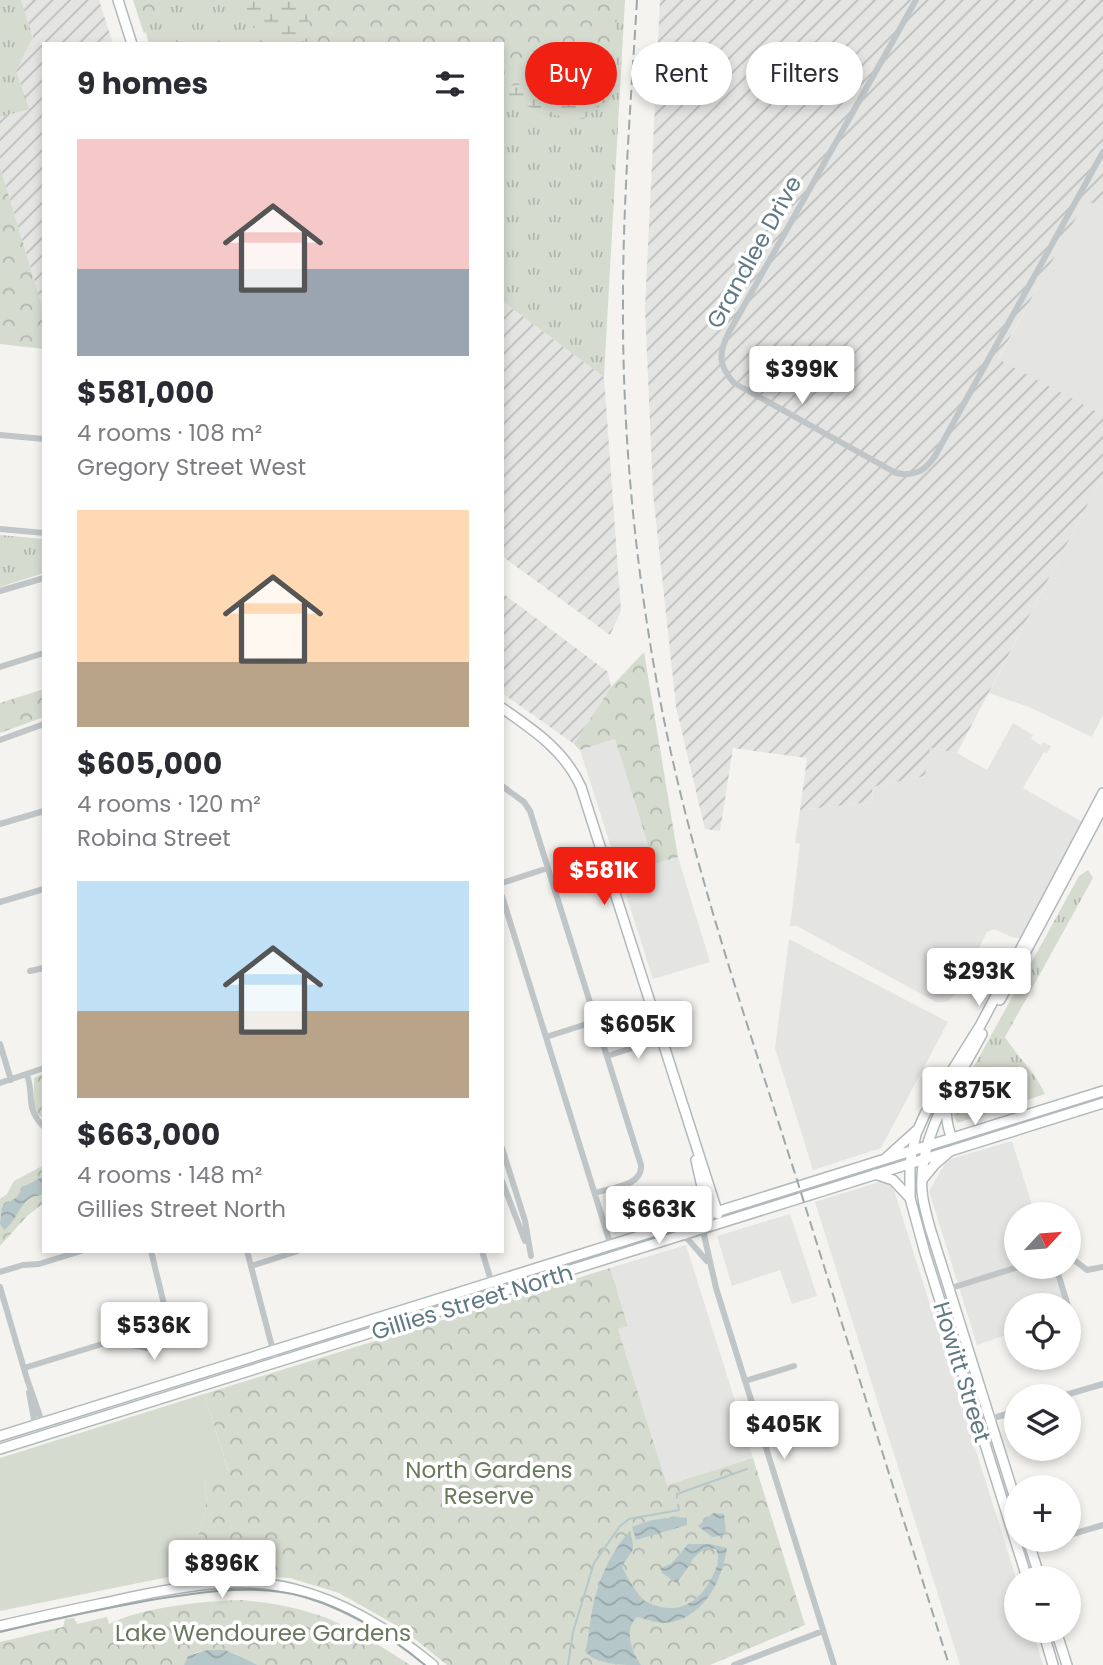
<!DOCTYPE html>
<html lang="en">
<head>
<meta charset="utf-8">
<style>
	body { margin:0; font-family:Poppins,sans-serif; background:#f7f7f7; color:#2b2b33; height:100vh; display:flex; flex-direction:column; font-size:26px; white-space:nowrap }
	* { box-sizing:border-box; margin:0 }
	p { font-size:23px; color:#7c7c81 }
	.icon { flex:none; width:38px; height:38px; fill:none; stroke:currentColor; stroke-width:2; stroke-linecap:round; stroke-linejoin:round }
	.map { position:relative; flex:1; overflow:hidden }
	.sheet { position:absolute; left:42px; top:42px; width:462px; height:1211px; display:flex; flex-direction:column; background:#fff; border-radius:0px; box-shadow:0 4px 10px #0003 }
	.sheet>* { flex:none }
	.hud { position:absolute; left:525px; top:42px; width:472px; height:63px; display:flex; gap:14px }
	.needle { width:46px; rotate:64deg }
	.controls { position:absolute; left:1004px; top:1202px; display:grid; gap:14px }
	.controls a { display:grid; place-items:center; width:77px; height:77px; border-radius:50%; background:#fff; box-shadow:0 4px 10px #0003; font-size:35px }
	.price { position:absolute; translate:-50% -60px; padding:0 16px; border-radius:7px; background:#fff; color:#222; font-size:23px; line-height:46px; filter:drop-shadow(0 2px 4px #0008) }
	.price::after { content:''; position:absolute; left:50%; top:42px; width:21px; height:16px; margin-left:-10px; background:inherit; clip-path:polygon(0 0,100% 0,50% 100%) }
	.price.active { background:#f02113; color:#fff }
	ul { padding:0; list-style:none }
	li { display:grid; align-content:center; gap:14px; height:371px; padding:0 35px }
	li span { display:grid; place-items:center; height:217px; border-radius:0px; color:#555 }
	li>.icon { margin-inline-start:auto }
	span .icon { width:126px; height:126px; fill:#fffc; stroke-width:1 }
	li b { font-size:30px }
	h2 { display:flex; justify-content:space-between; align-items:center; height:84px; padding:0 35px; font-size:30px }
	.pill { padding:0 24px; border-radius:32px; background:#fff; box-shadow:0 4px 10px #0003; font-size:24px; line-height:63px }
	.pill.active { background:#f02113; color:#fff }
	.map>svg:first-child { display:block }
	.built { fill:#e4e5e3 }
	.industrial { fill:url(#industrial-furrows) }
	.grass { fill:url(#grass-tufts) }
	.wetland { fill:url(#wetland-marsh) }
	.park { fill:url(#park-crowns) }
	.garden { fill:#d6dbd0 }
	.water { fill:url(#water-waves) }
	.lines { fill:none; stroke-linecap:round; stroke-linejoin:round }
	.stream { stroke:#b6c7c9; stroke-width:2 }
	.secondary-casing { stroke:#b2b9bc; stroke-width:12 }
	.street { stroke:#c0c5c8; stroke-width:6 }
	.secondary { stroke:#fff; stroke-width:9 }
	.tram { stroke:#9ea8ab; stroke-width:2 }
	.rail { stroke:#9ea8ab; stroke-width:2; stroke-dasharray:10 5; stroke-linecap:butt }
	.labels { text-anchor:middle; stroke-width:7; stroke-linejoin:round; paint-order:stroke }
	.street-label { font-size:23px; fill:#607983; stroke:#fff }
	.park-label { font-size:23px; fill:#697960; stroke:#fff }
</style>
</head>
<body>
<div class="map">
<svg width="1103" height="1665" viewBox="0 0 1103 1665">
	<defs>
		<pattern id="industrial-furrows" width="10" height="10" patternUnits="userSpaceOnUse" patternTransform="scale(1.75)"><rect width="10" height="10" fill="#e4e5e3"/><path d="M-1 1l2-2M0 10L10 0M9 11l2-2" fill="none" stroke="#bcbebd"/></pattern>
		<pattern id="grass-tufts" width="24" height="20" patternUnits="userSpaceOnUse" patternTransform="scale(1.75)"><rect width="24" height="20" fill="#d6dbd0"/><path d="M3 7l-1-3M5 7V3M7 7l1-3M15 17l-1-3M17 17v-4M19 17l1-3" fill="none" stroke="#b1b6ae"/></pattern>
		<pattern id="wetland-marsh" width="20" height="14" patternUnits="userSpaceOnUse" patternTransform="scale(1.75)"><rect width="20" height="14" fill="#d6dbd0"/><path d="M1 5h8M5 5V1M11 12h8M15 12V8" fill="none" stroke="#b1b6ae"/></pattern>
		<pattern id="park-crowns" width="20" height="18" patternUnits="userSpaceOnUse" patternTransform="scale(1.75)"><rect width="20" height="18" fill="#d6dbd0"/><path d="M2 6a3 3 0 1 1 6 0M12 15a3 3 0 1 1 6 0" fill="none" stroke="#b1b6ae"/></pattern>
		<pattern id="water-waves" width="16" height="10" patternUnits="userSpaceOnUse" patternTransform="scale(1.75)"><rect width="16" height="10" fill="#b6c7c9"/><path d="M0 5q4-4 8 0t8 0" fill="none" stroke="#97a6a9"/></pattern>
	</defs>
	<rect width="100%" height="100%" fill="#f4f3ef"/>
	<!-- built -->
	<path class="built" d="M1086 199 1103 208V415L998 360Z
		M1103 475V715L1092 737 1029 707 989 693Z
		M1013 723 1033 735 1031 739 1041 745 1043 742 1051 746 1047 753 1044 752 1023 788 1086 824 1026 938H1014L994 929 987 932 956 993 947 1002H936L797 926H790L800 844 795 843 800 810 873 802 872 787 925 776 929 748 957 753 987 770Z
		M615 739 654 864 678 857 710 962 653 979 580 750Z
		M789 939 948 1022 881 1148 813 1170 775 1048Z
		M1012 1141 1035 1214H1017V1267H1052L1065 1305 1017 1306V1331L977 1345 929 1191 947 1160Z
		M882 1181 893 1187 1017 1581V1631H1033L1043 1665H960L815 1202Z
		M790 1214 817 1296 792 1304 780 1270 732 1286 717 1236Z
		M686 1245 753 1458 667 1485 618 1329 628 1325 610 1268Z"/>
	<!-- industrial -->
	<path class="industrial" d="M21 0H99L113 44H44V312L0 167V117L28 108 16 71 33 38Z
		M660 0H1103V208L1086 200 998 359 1103 415V475L957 753 930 748 925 776 872 787 873 802 800 810 807 758 733 748 720 831 705 829 676 707 653 493 645 308Z
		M502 301 604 377 621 611 610 635 502 556Z
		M505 595 608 672 611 687 574 744 502 693V599Z"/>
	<!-- grass -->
	<path class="grass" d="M0 0H21L33 38 16 71 29 109 0 117Z
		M136 0H625L604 377 502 301V44H149Z
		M0 535 44 539V573L0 587Z
		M1088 870 1093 878 1005 1037C1017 1056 1035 1072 1045 1094L957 1123 954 1115 962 1088 1079 876Z"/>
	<!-- wetland -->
	<path class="wetland" d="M228 0H619L611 73 605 102 584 119 553 115 512 101H502V44H310C297 37 284 40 271 37 254 33 238 13 228 0Z"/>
	<!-- park -->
	<path class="park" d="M133 0H163L144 34Z
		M302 0H616L612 72 502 87V44H316Z
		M0 167 44 312V349L0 344Z
		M644 652 678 857 654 864 615 739 580 750 574 744 611 687Z
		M44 689V717L0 733V703Z
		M44 1073V1118L38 1115 34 1106V1078Z
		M44 1165V1203L27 1216 0 1246V1199L7 1194 14 1181Z
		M610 1268 628 1326 618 1329 667 1485 753 1458 805 1625 710 1665H447L401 1628 339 1593 290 1578 210 1573 202 1582 185 1584 187 1574 178 1575C194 1545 213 1516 204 1481L229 1472 204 1394Z
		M242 1600C316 1607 348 1624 410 1665H258L225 1651 207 1650 195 1653 184 1665H0V1642L63 1627 65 1619 74 1618 77 1624 107 1617 109 1624C143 1607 203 1601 242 1600Z"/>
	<!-- garden -->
	<path class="garden" d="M204 1394 229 1473 204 1481C213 1517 194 1545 178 1575L0 1611V1458Z"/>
	<!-- water -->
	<path class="water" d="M44 1176V1194C40 1196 36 1195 32 1197 19 1204 16 1222 4 1230L0 1224 2 1207 17 1197 23 1187Z
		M713 1513 724 1514 726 1531 720 1536 712 1537 698 1526Z
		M677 1517 687 1518V1525L636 1540 632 1527 652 1520Z
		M630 1531C636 1553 633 1549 622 1566 626 1576 638 1597 647 1602 677 1617 700 1603 713 1575 718 1565 720 1560 716 1549L710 1548C690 1553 689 1571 676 1583L662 1573 661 1568 672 1563 688 1544H710L727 1548C722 1582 702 1621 664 1623 655 1623 646 1619 637 1617 623 1630 632 1652 641 1665 622 1665 595 1665 585 1651 589 1639 589 1629 591 1617 596 1586 608 1555 630 1531Z
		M207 1650H225L258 1665H184L188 1656Z"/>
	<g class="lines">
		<!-- stream -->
		<path class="stream" d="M677 1498V1494L747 1469
			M568 1665 573 1632 594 1563 620 1526 629 1519 679 1510 678 1505"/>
		<!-- secondary casing -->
		<g class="secondary-casing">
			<path id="secondary" d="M118 0 132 44
				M502 708C534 730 565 751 581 787L718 1214
				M1000 1000 1103 807
				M982 1034C957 1082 918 1134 922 1191 923 1204 927 1216 930 1228L1017 1505
				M945 1103C948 1118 945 1123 952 1138
				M886 1158 917 1130
				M696 1160 709 1218
				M875 1174 893 1180 910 1198
				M922 1180 935 1164 949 1152
				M0 1436 1103 1091
				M0 1449 1103 1103
				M1028 1540 1040 1578
				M1027 1578 925 1253 910 1198V1163L916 1134 925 1114 980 1026 1103 793
				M0 1626C33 1618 66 1611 99 1604 161 1591 231 1573 294 1589 346 1602 392 1631 433 1665
				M1043 1631 1053 1665
				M1056 1631 1067 1665"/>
		</g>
		<!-- street -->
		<path class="street" d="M916 0 728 334C718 355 719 366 734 383L896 473C914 477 925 471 935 456L1103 152
			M0 435 44 439
			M0 529 44 533
			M0 591 44 578
			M0 667 44 653
			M0 740 44 724
			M502 786 524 802 530 811 641 1165C643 1186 611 1188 595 1193
			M0 824 44 811
			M502 883 548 868
			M502 896 611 1246
			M0 902 44 889
			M30 971 44 968
			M546 1037 596 1021
			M0 1044 11 1080
			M607 1056 661 1039
			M27 1075C35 1096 24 1107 44 1127
			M0 1083 44 1068
			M502 1148 525 1221 531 1256
			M502 1181 525 1241
			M700 1217 716 1288 834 1665
			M685 1236 707 1261
			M247 1251 276 1362
			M482 1251 495 1294
			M1069 1256 1087 1270 1103 1267
			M251 1266 298 1251
			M1056 1267 1068 1306
			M0 1272 23 1265 39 1264 81 1251
			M0 1287 27 1379 42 1422
			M948 1289 1018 1267
			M24 1368 112 1341 147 1348 159 1347 168 1341 170 1329 151 1251
			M745 1381 794 1366
			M29 1392 35 1425
			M1062 1396 1103 1384
			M990 1419 1017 1411
			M1069 1535 1103 1525
			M1020 1556 1030 1546 1054 1540
			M734 1665 823 1631"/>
		<!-- secondary -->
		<use href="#secondary" class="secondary"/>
		<!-- tram -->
		<path class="tram" d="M0 1632C50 1620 101 1609 151 1600 203 1592 254 1583 305 1597 348 1609 390 1636 425 1665"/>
		<!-- rail -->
		<path class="rail" d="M637 0C631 100 623 200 623 299 622 437 636 576 662 710 693 867 746 1019 794 1171
			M792 1164 949 1665"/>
	</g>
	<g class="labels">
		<!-- street labels -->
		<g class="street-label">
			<text transform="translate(754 252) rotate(-61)" y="8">Grandlee Drive</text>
			<text transform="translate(472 1302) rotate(-17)" y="8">Gillies Street North</text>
			<text transform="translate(962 1372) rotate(73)" y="8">Howitt Street</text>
		</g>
		<!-- park labels -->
		<g class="park-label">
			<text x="489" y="1478">North Gardens<tspan x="489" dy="26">Reserve</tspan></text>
			<text x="263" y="1641">Lake Wendouree Gardens</text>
		</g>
	</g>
</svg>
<div class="controls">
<a><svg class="needle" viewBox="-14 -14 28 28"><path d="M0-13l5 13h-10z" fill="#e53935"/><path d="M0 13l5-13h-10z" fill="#7c7c81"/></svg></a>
<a><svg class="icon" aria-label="locate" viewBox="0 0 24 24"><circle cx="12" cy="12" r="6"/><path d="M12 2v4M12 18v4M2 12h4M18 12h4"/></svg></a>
<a><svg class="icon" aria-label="layers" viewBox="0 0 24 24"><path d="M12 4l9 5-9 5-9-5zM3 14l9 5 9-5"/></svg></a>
<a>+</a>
<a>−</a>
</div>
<b class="price" style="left:802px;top:406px">$399K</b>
<b class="price active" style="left:604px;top:907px">$581K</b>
<b class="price" style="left:979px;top:1008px">$293K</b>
<b class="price" style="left:638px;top:1061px">$605K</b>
<b class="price" style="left:975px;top:1127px">$875K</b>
<b class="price" style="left:659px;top:1246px">$663K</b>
<b class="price" style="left:154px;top:1362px">$536K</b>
<b class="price" style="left:784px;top:1461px">$405K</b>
<b class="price" style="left:222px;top:1600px">$896K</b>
<div class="hud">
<a class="pill active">Buy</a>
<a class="pill">Rent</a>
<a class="pill">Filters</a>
</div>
<section class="sheet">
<h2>9 homes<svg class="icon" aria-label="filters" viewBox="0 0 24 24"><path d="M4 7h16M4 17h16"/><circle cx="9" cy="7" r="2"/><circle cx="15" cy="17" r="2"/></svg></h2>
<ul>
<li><span style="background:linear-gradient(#f6c9c9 60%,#9aa5b1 0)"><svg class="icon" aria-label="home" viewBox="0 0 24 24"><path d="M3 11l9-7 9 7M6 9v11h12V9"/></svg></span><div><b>$581,000</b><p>4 rooms · 108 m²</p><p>Gregory Street West</p></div></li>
<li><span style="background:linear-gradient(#ffd9b3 70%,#b9a48a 0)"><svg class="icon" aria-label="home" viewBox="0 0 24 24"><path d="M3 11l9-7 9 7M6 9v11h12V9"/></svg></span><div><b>$605,000</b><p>4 rooms · 120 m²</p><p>Robina Street</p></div></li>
<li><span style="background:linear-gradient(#bfe0f5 60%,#b9a48a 0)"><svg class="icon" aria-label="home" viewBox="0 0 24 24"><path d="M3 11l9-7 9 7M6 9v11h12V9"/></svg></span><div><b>$663,000</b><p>4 rooms · 148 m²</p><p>Gillies Street North</p></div></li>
</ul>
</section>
</div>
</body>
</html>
